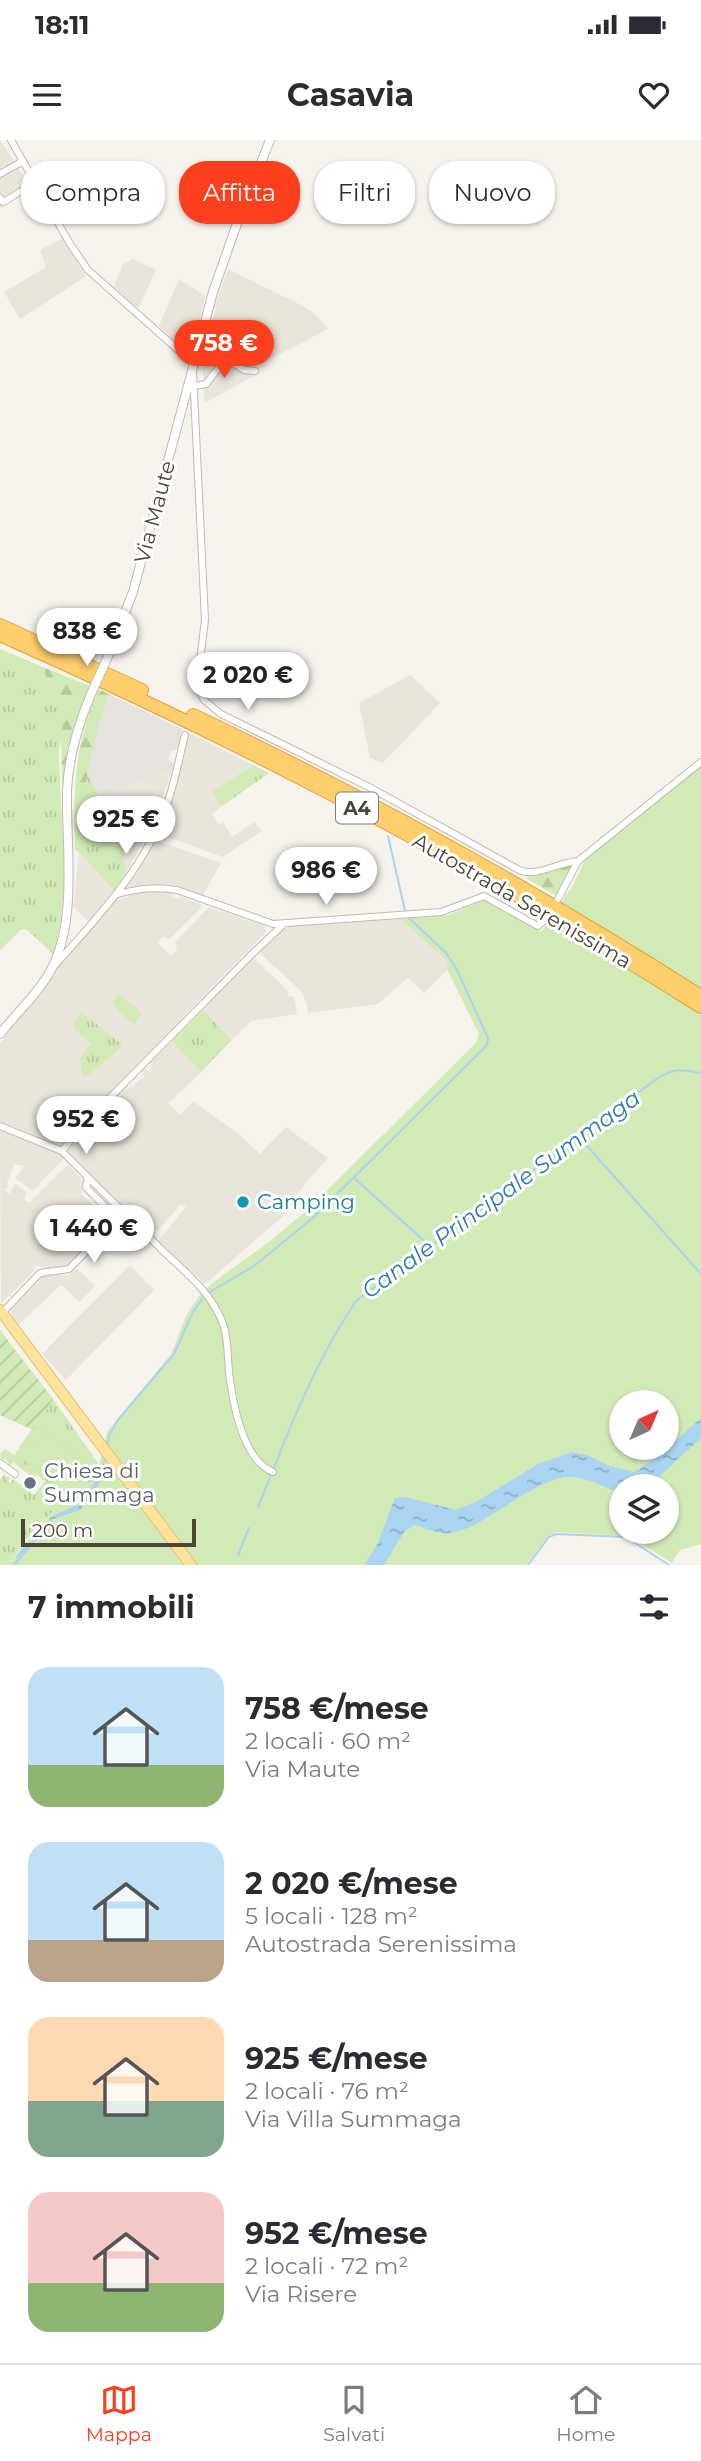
<!DOCTYPE html>
<html lang="it">
<head>
<meta charset="utf-8">
<style>
	body { margin:0; font-family:Montserrat,sans-serif; background:#f7f7f7; color:#2b2b33; height:100vh; display:flex; flex-direction:column; font-size:26px; white-space:nowrap }
	* { box-sizing:border-box; margin:0 }
	p { font-size:23px; color:#7c7c81 }
	.icon { flex:none; width:38px; height:38px; fill:none; stroke:currentColor; stroke-width:2; stroke-linecap:round; stroke-linejoin:round }
	.map { position:relative; height:1425px; overflow:hidden }
	.side { display:flex; flex-direction:column; background:#fff; flex:1 }
	.side>* { flex:none }
	.top-card { position:absolute; left:21px; top:21px; width:660px; height:63px; display:flex; gap:14px }
	.needle { width:46px; rotate:44deg }
	.controls { position:absolute; left:609px; top:1250px; display:grid; gap:14px }
	.controls a { display:grid; place-items:center; width:70px; height:70px; border-radius:50%; background:#fff; box-shadow:0 2px 5px #0004; font-size:35px }
	.scale { position:absolute; left:21px; bottom:18px; width:175px; box-sizing:border-box; padding-left:7px; border:4px solid #4b4439; border-top:0; font-size:19px; line-height:24px; white-space:nowrap; color:#4b4439; -webkit-text-stroke:5px #fff; paint-order:stroke }
	.price { position:absolute; translate:-50% -60px; padding:0 16px; border-radius:24px; background:#fff; color:#222; font-size:23px; line-height:46px; filter:drop-shadow(0 2px 4px #0008) }
	.price::after { content:''; position:absolute; left:50%; top:42px; width:21px; height:16px; margin-left:-10px; background:inherit; clip-path:polygon(0 0,100% 0,50% 100%) }
	.price.current { background:#fc3f1d; color:#fff }
	ul { padding:0; list-style:none }
	li { display:flex; align-items:center; gap:21px; height:175px; padding:0 28px }
	li span { display:grid; place-items:center; flex:none; width:196px; height:140px; border-radius:21px; color:#555 }
	li>.icon { margin-inline-start:auto }
	span .icon { width:84px; height:84px; fill:#fffc; stroke-width:1 }
	li b { font-size:30px }
	h2 { display:flex; justify-content:space-between; align-items:center; height:84px; padding:0 28px; font-size:30px }
	.tag { padding:0 24px; border-radius:28px; background:#fff; box-shadow:0 2px 5px #0004; font-size:24px; line-height:63px }
	.tag.current { background:#fc3f1d; color:#fff }
	.status { display:flex; justify-content:space-between; align-items:center; height:49px; padding:0 35px; background:#fff; direction:ltr }
	.status svg { height:19px; fill:currentColor }
	header { display:flex; justify-content:space-between; align-items:center; height:91px; padding:0 28px; background:#fff; font-size:32px; font-weight:700 }
	.dock { display:flex; justify-content:space-around; align-items:center; height:98px; border-top:2px solid #e1e1e2; background:#fff; font-size:19px; color:#7c7c81 }
	.dock a { display:grid; justify-items:center; gap:4px }
	.dock .current { color:#fc3f1d }
	.map>svg:first-child { display:block }
	.residential { fill:#eae5da }
	.industrial { fill:#e6e2dd }
	.grass { fill:url(#grass-tufts) }
	.forest { fill:url(#forest-firs) }
	.park { fill:#d2eab5; fill-rule:evenodd }
	.garden { fill:url(#garden-furrows) }
	.water { fill:url(#water-ripples) }
	.lines { fill:none; stroke-linecap:round; stroke-linejoin:round }
	.stream { stroke:#a9d4f2; stroke-width:2 }
	.minor-casing { stroke:#c2bbae; stroke-width:8 }
	.tertiary-casing { stroke:#c2bbae; stroke-width:10 }
	.primary-casing { stroke:#e6c16a; stroke-width:12 }
	.motorway-casing { stroke:#e0a43c; stroke-width:14 }
	.minor { stroke:#fff; stroke-width:6 }
	.tertiary { stroke:#fff; stroke-width:8 }
	.primary { stroke:#ffe39c; stroke-width:10 }
	.motorway { stroke:#ffcf6e; stroke-width:12 }
	.tertiary-bridge-casing { stroke:#c2bbae; stroke-width:10; stroke-linecap:butt }
	.tertiary-bridge { stroke:#fff; stroke-width:8 }
	.culture-dot { fill:#0f9aa8; stroke:#fff; stroke-width:2.5 }
	.worship-dot { fill:#6b7280; stroke:#fff; stroke-width:2.5 }
	.labels { text-anchor:middle; stroke-width:6; stroke-linejoin:round; paint-order:stroke }
	.shield { fill:#fff; stroke:#817c74; stroke-width:2 }
	.shield-label { font-size:19px; font-weight:bold; fill:#4b4439 }
	.street-label { font-size:21px; fill:#4b4439; stroke:#fff }
	.culture-label { font-size:21px; fill:#0d838f; stroke:#fff; text-anchor:start }
	.worship-label { font-size:21px; fill:#5b616d; stroke:#fff; text-anchor:start }
	.water-label { font-size:23px; font-style:italic; fill:#2e7ab2; stroke:#fff }
</style>
</head>
<body>
<div class="status"><b>18:11</b><svg viewBox="0 0 49 12"><path d="M0 12V9h3v3zM5 12V6h3v6zM10 12V3h3v9zM15 12V0h3v12zM26 1h20v11H26zM47 4h2v5h-2z"/></svg></div>
<header><svg class="icon" aria-label="menu" viewBox="0 0 24 24"><path d="M4 6h16M4 12h16M4 18h16"/></svg>Casavia<svg class="icon" aria-label="heart" viewBox="0 0 24 24"><path d="M12 20l-8-8c-3-5 5-10 8-4 3-6 11-1 8 4z"/></svg></header>
<div class="map">
<svg width="701" height="1425" viewBox="0 0 701 1425">
	<defs>
		<pattern id="grass-tufts" width="24" height="20" patternUnits="userSpaceOnUse" patternTransform="scale(1.75)"><rect width="24" height="20" fill="#d2eab5"/><path d="M3 7l-1-3M5 7V3M7 7l1-3M15 17l-1-3M17 17v-4M19 17l1-3" fill="none" stroke="#b6ca9c"/></pattern>
		<pattern id="forest-firs" width="22" height="20" patternUnits="userSpaceOnUse" patternTransform="scale(1.75)"><rect width="22" height="20" fill="#d2eab5"/><path d="M5 1l3.5 6h-7zM16 11l3.5 6h-7z" fill="#b6ca9c"/></pattern>
		<pattern id="garden-furrows" width="10" height="10" patternUnits="userSpaceOnUse" patternTransform="scale(1.75)"><rect width="10" height="10" fill="#d2eab5"/><path d="M-1 1l2-2M0 10L10 0M9 11l2-2" fill="none" stroke="#b6ca9c"/></pattern>
		<pattern id="water-ripples" width="26" height="14" patternUnits="userSpaceOnUse" patternTransform="scale(1.75)"><rect width="26" height="14" fill="#a9d4f2"/><path d="M2 4q2-2 4 0t4 0M15 11q2-2 4 0t4 0" fill="none" stroke="#8caec5"/></pattern>
	</defs>
	<rect width="100%" height="100%" fill="#f6f3ec"/>
	<!-- residential -->
	<path class="residential" d="M0 0 32 48 0 68Z
		M63 98 86 136 20 179 4 152 46 127 40 110Z
		M133 119 156 130 138 169 114 147 123 124Z
		M228 129 301 165 315 174 328 189 261 224 248 219 256 235 204 263 203 228 205 206 216 168 214 167Z
		M179 139 206 156 191 211 187 213 159 186Z
		M410 535 440 563 383 623 370 618 359 563Z
		M189 593 253 625 213 652 221 667 212 674 219 685 223 682 232 697 254 682 262 691 223 717 159 694 169 670Z
		M173 628 153 684 126 733 120 698 99 658Z
		M155 700 221 723 203 755 175 745 156 744 124 748Z
		M79 712 114 751 88 782 73 766Z
		M159 749 174 753 172 756 178 759 181 757 201 764 202 767 170 799 163 797 157 803 171 816 177 809 175 802 209 767 263 785 267 791 107 955 63 1004 60 1006 0 981V903L66 817 116 760 127 757 131 753Z
		M400 779 446 820 450 827 424 853 408 838 378 864 308 873 306 862 302 852 261 814 260 810 279 792 291 786Z
		M254 818 287 850 288 856 294 857 297 874 251 881 232 900 203 870 232 837Z
		M171 902 201 932 169 963 180 975 193 961 241 996 260 1014 286 987 328 1018 303 1046 287 1073 205 1144 158 1101 186 1067 181 1064 160 1088 149 1093 68 1011 101 971 105 975 118 959 115 956 126 945 130 948 144 936 141 931 144 928 148 931 152 926 150 921Z
		M0 989 53 1010 64 1018 33 1051 15 1038 24 1026 14 1024 7 1045 9 1046 5 1050 9 1054 15 1044 27 1052 24 1059 29 1063 68 1024 84 1042 81 1046 83 1050 81 1054 101 1073H107L108 1084 106 1090 99 1087 93 1092 96 1099 72 1125 60 1129 45 1128 37 1125 33 1128 34 1131 1 1164Z
		M130 1125 154 1150 66 1240 42 1214Z
		M77 1128 95 1146 80 1162 61 1145 18 1185 11 1174V1168L38 1139 47 1134 69 1135Z"/>
	<!-- industrial -->
	<path class="industrial" d="M109 554 182 589 178 609 171 611 168 619 174 624 173 628 99 658 86 631 95 594Z"/>
	<!-- grass -->
	<path class="grass" d="M0 509 43 527C48 539 65 566 65 577 65 588 59 601 59 615 60 682 73 749 53 814L27 790 22 789 0 810Z
		M253 625 269 633 221 667 212 652Z
		M86 631 120 698 126 733 114 751 79 712 80 679Z
		M203 870 232 900 201 932 171 902Z
		M81 872 123 905 98 928 86 936 82 934 80 919 91 903 74 889 73 883Z
		M53 1259 98 1323C100 1335 82 1363 71 1368 60 1373 51 1372 42 1381 29 1394 19 1411 8 1425H0V1339L4 1334 9 1338 8 1341 10 1343 13 1339 34 1355 45 1341 37 1335 34 1339 13 1322 10 1326 5 1318 2 1321 0 1314 5 1309 14 1315Z"/>
	<!-- forest -->
	<path class="forest" d="M43 527 92 547C74 579 68 612 62 647L61 594 65 576Z
		M99 549 109 554C90 606 81 657 79 712L75 709C73 650 74 604 99 549Z
		M567 725 573 727 559 755 556 756 526 738 528 736Z
		M119 854 142 873 134 884 125 878 112 863Z"/>
	<!-- park -->
	<path class="park" d="M701 625V1404L680 1410 672 1423 628 1396 556 1392 550 1395 526 1425H8L42 1382 52 1372 69 1369 75 1365 96 1338 107 1292 171 1214 187 1174 199 1156 215 1141 261 1108 304 1073 476 903 479 894 447 829 449 827 446 820 400 779 448 775 479 762 488 760 541 792 573 745 585 720ZM621 1262H667V1307H621ZM621 1346H667V1391H621Z
		M42 1289 85 1322 64 1351 20 1317Z"/>
	<!-- garden -->
	<path class="garden" d="M63 1064 80 1081 54 1107 38 1092Z
		M0 1190 53 1259 33 1290 0 1275Z"/>
	<!-- water -->
	<path class="water" d="M701 1278V1298L649 1346H621V1353C606 1348 590 1339 574 1337 539 1333 486 1388 451 1393 439 1395 426 1388 414 1385L404 1392 384 1425H364L377 1405 395 1358 405 1357 456 1370 476 1362 538 1324 572 1312 587 1315 609 1326 634 1332 657 1317Z
		M105 1325 104 1333 99 1344 80 1370 53 1379 16 1425H12L50 1378 79 1366 95 1345Z"/>
	<g class="lines">
		<!-- stream -->
		<path class="stream" d="M388 696 405 771
			M579 997 701 1134
			M355 1039 429 1105
			M208 1153 254 1126 314 1077 487 905 488 898 456 828 446 813 409 778
			M107 1306 110 1294 117 1281 174 1214 193 1172 202 1159
			M274 1328C296 1270 321 1213 356 1161L658 938C676 927 681 930 701 933
			M88 1354 101 1334 105 1319
			M258 1367 271 1335
			M54 1376 78 1366
			M32 1398 40 1389
			M238 1415 249 1388
			M17 1417 27 1405
			M528 1425 549 1397 556 1394 626 1397 669 1425"/>
		<!-- minor casing -->
		<g class="minor-casing">
			<path id="minor" d="M11 0 70 104 88 130 194 224
				M0 34 23 21
				M0 58 3 62 7 60 35 42
				M196 216 210 212 220 204 237 210 244 207
				M193 232 205 480 197 545 204 560 221 574 369 647 521 731C540 736 559 722 578 721
				M195 246 206 244C215 233 217 225 232 222L244 230 255 231
				M117 754C138 749 155 746 177 750L273 784 441 772 484 756 538 786 546 779
				M558 759 578 721 701 622
				M56 824C99 776 146 726 167 664 175 642 179 618 185 595
				M0 986 62 1011 85 983 253 813 285 783
				M62 1011C94 1044 128 1076 161 1109 184 1131 214 1154 224 1187 229 1204 227 1222 230 1240 234 1268 244 1321 273 1332
				M2 1173 40 1133 69 1129 110 1087C114 1068 96 1060 86 1047L88 1038
				M0 1323 15 1334"/>
		</g>
		<!-- tertiary casing -->
		<g class="tertiary-casing">
			<path id="tertiary" d="M109 514 133 452 213 152 239 78 270 0
				M0 894C17 872 41 851 53 826 77 776 66 706 67 652 68 618 78 585 91 554"/>
		</g>
		<!-- primary casing -->
		<g class="primary-casing">
			<path id="primary" d="M0 1170 191 1425"/>
		</g>
		<!-- motorway casing -->
		<g class="motorway-casing">
			<path id="motorway" d="M0 485 142 550
				M0 495C242 602 477 725 701 867
				M193 575C368 658 538 752 701 856"/>
		</g>
		<!-- minor -->
		<use href="#minor" class="minor"/>
		<!-- tertiary -->
		<use href="#tertiary" class="tertiary"/>
		<!-- primary -->
		<use href="#primary" class="primary"/>
		<!-- motorway -->
		<use href="#motorway" class="motorway"/>
		<!-- tertiary-bridge casing -->
		<g class="tertiary-bridge-casing">
			<path id="tertiary-bridge" d="M91 554 109 514"/>
		</g>
		<!-- tertiary-bridge -->
		<use href="#tertiary-bridge" class="tertiary-bridge"/>
	</g>
	<!-- markers -->
	<circle class="culture-dot" cx="243" cy="1062" r="7"/>
	<circle class="worship-dot" cx="30" cy="1343" r="7"/>
	<g class="labels">
		<!-- shield labels -->
		<rect class="shield" x="336" y="652.5" width="42" height="31" rx="5"/>
		<g class="shield-label">
			<text x="357" y="675">A4</text>
		</g>
		<!-- street labels -->
		<g class="street-label">
			<text transform="translate(155 372) rotate(-75)" y="7">Via Maute</text>
			<text transform="translate(522 761) rotate(30)" y="7">Autostrada Serenissima</text>
		</g>
		<!-- culture labels -->
		<g class="culture-label">
			<text x="257" y="1069">Camping</text>
		</g>
		<!-- worship labels -->
		<g class="worship-label">
			<text x="44" y="1338">Chiesa di<tspan x="44" dy="24">Summaga</tspan></text>
		</g>
		<!-- water labels -->
		<g class="water-label">
			<text transform="translate(501 1054) rotate(-36)" y="8">Canale Principale Summaga</text>
		</g>
	</g>
</svg>
<div class="controls">
<a><svg class="needle" viewBox="-14 -14 28 28"><path d="M0-13l5 13h-10z" fill="#e53935"/><path d="M0 13l5-13h-10z" fill="#7c7c81"/></svg></a>
<a><svg class="icon" aria-label="layers" viewBox="0 0 24 24"><path d="M12 4l9 5-9 5-9-5zM3 14l9 5 9-5"/></svg></a>
</div>
<div class="scale">200 m</div>
<b class="price current" style="left:224px;top:240px">758 €</b>
<b class="price" style="left:87px;top:528px">838 €</b>
<b class="price" style="left:248px;top:572px">2 020 €</b>
<b class="price" style="left:126px;top:716px">925 €</b>
<b class="price" style="left:326px;top:767px">986 €</b>
<b class="price" style="left:86px;top:1016px">952 €</b>
<b class="price" style="left:94px;top:1125px">1 440 €</b>
<div class="top-card">
<a class="tag">Compra</a>
<a class="tag current">Affitta</a>
<a class="tag">Filtri</a>
<a class="tag">Nuovo</a>
</div>
</div>
<section class="side">
<h2>7 immobili<svg class="icon" aria-label="filters" viewBox="0 0 24 24"><path d="M4 7h16M4 17h16"/><circle cx="9" cy="7" r="2"/><circle cx="15" cy="17" r="2"/></svg></h2>
<ul>
<li><span style="background:linear-gradient(#bfe0f5 70%,#8fb573 0)"><svg class="icon" aria-label="home" viewBox="0 0 24 24"><path d="M3 11l9-7 9 7M6 9v11h12V9"/></svg></span><div><b>758 €/mese</b><p>2 locali · 60 m²</p><p>Via Maute</p></div></li>
<li><span style="background:linear-gradient(#bfe0f5 70%,#b9a48a 0)"><svg class="icon" aria-label="home" viewBox="0 0 24 24"><path d="M3 11l9-7 9 7M6 9v11h12V9"/></svg></span><div><b>2 020 €/mese</b><p>5 locali · 128 m²</p><p>Autostrada Serenissima</p></div></li>
<li><span style="background:linear-gradient(#ffd9b3 60%,#7fa58c 0)"><svg class="icon" aria-label="home" viewBox="0 0 24 24"><path d="M3 11l9-7 9 7M6 9v11h12V9"/></svg></span><div><b>925 €/mese</b><p>2 locali · 76 m²</p><p>Via Villa Summaga</p></div></li>
<li><span style="background:linear-gradient(#f6c9c9 65%,#8fb573 0)"><svg class="icon" aria-label="home" viewBox="0 0 24 24"><path d="M3 11l9-7 9 7M6 9v11h12V9"/></svg></span><div><b>952 €/mese</b><p>2 locali · 72 m²</p><p>Via Risere</p></div></li>
</ul>
</section>
<nav class="dock">
<a class="current"><svg class="icon" aria-label="map" viewBox="0 0 24 24"><path d="M3 6l6-2 6 2 6-2v14l-6 2-6-2-6 2zM9 4v14M15 6v14"/></svg>Mappa</a>
<a><svg class="icon" aria-label="saved" viewBox="0 0 24 24"><path d="M7 4h10v16l-5-4-5 4z"/></svg>Salvati</a>
<a><svg class="icon" aria-label="home" viewBox="0 0 24 24"><path d="M3 11l9-7 9 7M6 9v11h12V9"/></svg>Home</a>
</nav>
</body>
</html>
